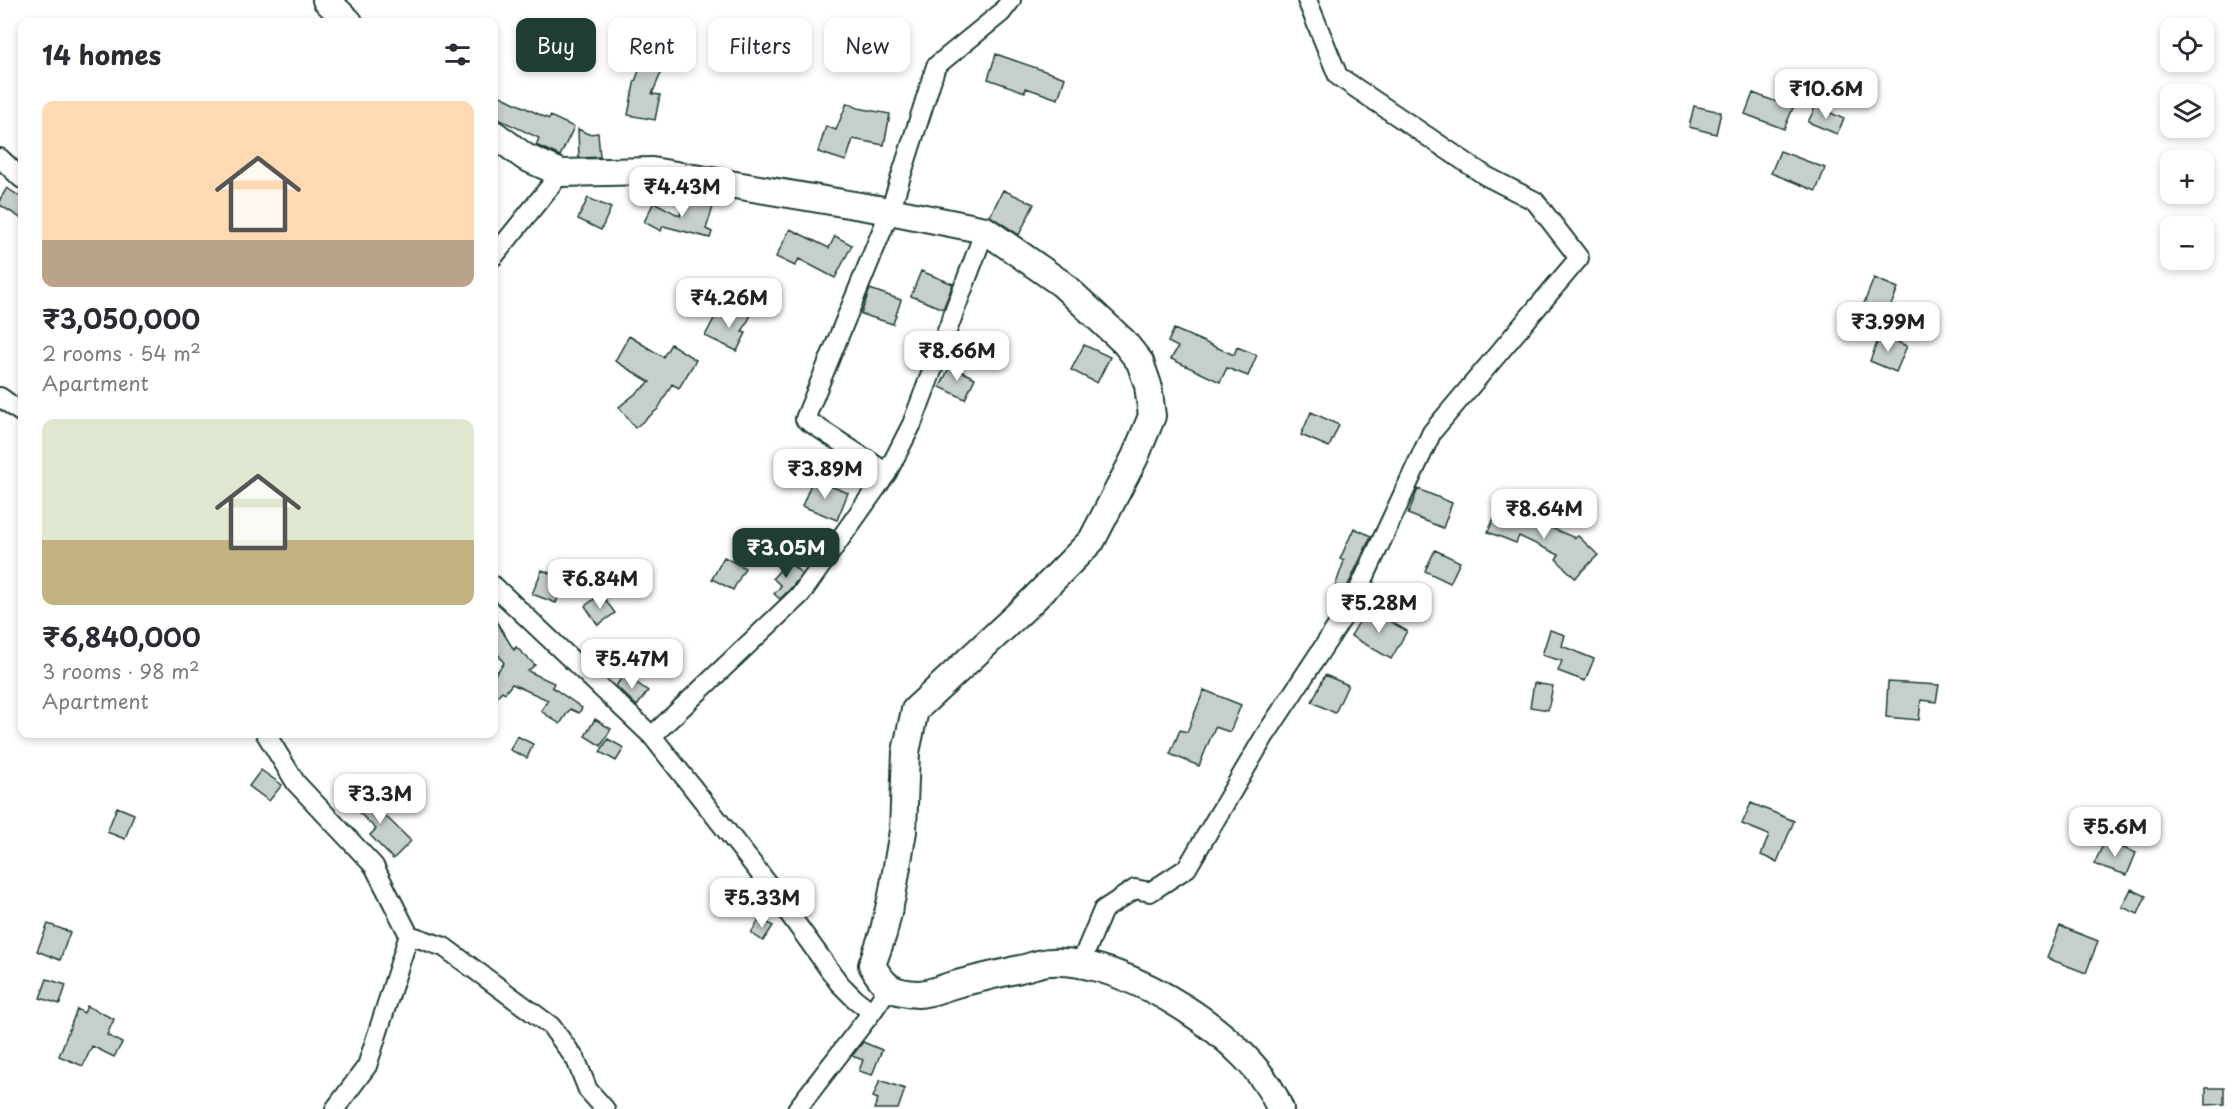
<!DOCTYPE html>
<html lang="en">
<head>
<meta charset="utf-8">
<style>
	body { margin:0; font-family:"Playpen Sans",sans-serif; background:#f2f2f3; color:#2b2b33; height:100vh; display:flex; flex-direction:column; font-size:22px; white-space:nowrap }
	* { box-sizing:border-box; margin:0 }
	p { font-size:20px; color:#7c7c81 }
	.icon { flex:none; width:33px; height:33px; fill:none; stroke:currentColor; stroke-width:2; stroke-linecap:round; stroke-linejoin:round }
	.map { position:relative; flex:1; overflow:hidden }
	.drawer { position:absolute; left:18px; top:18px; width:480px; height:720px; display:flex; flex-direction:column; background:#fff; border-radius:12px; box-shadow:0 3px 9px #0003 }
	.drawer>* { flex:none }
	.banner { position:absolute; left:516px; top:18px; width:570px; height:54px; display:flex; gap:12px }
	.buttons { position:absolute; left:2160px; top:18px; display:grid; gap:12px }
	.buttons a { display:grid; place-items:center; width:54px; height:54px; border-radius:12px; background:#fff; box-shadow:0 3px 9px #0003; font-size:30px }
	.price { position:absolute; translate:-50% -51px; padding:0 14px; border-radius:12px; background:#fff; color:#222; font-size:20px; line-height:39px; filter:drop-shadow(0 2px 3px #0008) }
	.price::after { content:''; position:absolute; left:50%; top:36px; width:18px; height:14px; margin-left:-9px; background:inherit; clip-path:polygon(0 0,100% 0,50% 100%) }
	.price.active { background:#1f3d34; color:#fff }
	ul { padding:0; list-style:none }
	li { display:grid; align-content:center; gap:12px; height:318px; padding:0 24px }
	li span { display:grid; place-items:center; height:186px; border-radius:12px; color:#555 }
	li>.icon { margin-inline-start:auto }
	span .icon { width:108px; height:108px; fill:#fffc; stroke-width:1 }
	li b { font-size:26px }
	h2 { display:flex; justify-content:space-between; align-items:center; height:72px; padding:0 24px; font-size:26px }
	.tag { padding:0 21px; border-radius:12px; background:#fff; box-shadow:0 3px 9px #0003; font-size:21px; line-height:54px }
	.tag.active { background:#1f3d34; color:#fff }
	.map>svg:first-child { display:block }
	.building { fill:#c7cfcc; stroke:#1f3d34; stroke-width:1.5 }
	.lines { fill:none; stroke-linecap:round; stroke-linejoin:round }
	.street-casing { stroke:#1f3d34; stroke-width:22 }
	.secondary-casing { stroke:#1f3d34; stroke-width:30 }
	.street { stroke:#fff; stroke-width:18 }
	.secondary { stroke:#fff; stroke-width:26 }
</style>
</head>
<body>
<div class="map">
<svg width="2233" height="1109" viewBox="0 0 2233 1109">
	<rect width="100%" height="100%" fill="#fff"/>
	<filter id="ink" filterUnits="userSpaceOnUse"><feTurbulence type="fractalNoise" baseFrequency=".0167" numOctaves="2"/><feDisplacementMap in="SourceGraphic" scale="12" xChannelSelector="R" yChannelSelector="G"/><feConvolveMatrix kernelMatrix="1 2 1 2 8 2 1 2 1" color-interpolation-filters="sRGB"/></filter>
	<g filter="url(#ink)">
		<!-- building -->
		<path class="building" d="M996 54 1065 78 1058 99 1026 88 1025 92 988 79Z
			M642 63 662 71 652 94 660 95 655 120 628 115 634 84Z
			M494 93 549 119 550 116 574 127 560 156 536 145 539 138 494 117Z
			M1753 93 1793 108 1784 129 1745 114Z
			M847 103 858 108 890 114 884 145 853 139 846 161 818 152 826 126 836 130Z
			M1694 106 1721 112 1716 134 1689 127Z
			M1816 106 1844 119 1837 134 1808 122Z
			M578 129 588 134 598 133 600 157 579 158Z
			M1780 151 1825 168 1816 191 1771 173Z
			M7 188 22 198V219L0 205V199Z
			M1003 190 1034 204 1019 235 990 216Z
			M588 198 611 208 601 230 578 219Z
			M684 199 713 207 706 229 712 232 710 238 663 226 661 231 644 222 654 202 680 216Z
			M790 229 829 248 835 236 852 245 835 278 799 259 795 266 776 257Z
			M921 271 953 284 943 309 911 296Z
			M1874 278 1898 288 1885 320 1861 311Z
			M870 289 901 300 893 324 861 314Z
			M736 308 751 315 742 332 746 333 737 351 705 336 717 313 730 320Z
			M1174 329 1234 355 1237 347 1257 355 1248 376 1227 368 1220 382 1171 359 1178 347 1168 342Z
			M1880 335 1907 346 1896 372 1870 361Z
			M629 336 663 357 671 344 696 360 679 388 672 384 658 409 635 428 619 407 650 382 615 361Z
			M1084 345 1110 357 1097 383 1071 370Z
			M950 366 975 378 965 399 940 387Z
			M1311 412 1339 425 1329 447 1301 435Z
			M813 479 848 493 837 520 802 506Z
			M1418 489 1452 503 1443 528 1408 514Z
			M1499 506 1575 538 1578 536 1598 555 1575 578 1556 559 1559 555 1519 536 1516 543 1488 532Z
			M1354 528 1371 536 1340 602 1331 598 1344 561 1340 559Z
			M1435 550 1460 562 1450 583 1425 571Z
			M724 557 745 568 733 590 712 579Z
			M788 561 802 574 792 587 780 599 774 594 781 586 773 578Z
			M542 570 565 579 556 603 532 594Z
			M601 594 615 613 598 625 585 606Z
			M1367 608 1407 631 1391 659 1351 636Z
			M494 618 514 650 516 647 535 665 528 671 554 683 552 687 582 708 579 713 570 709 560 724 541 711 548 700 512 684 505 693 502 691 494 700V676L504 663 494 648Z
			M1550 630 1565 635 1562 646 1594 659 1585 681 1558 671 1562 661 1542 655Z
			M604 640 613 649 598 669 587 659Z
			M624 674 648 691 637 706 616 686Z
			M1325 675 1348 685 1335 713 1312 702Z
			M1888 682 1939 685 1936 702 1921 700 1919 720 1886 717Z
			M1534 683 1553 686 1548 710 1530 707Z
			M1204 690 1241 705 1230 732 1215 727 1199 766 1170 754 1180 730 1187 732Z
			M595 719 611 729 601 746 585 736Z
			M517 736 533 744 527 758 510 750Z
			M608 739 624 748 616 761 600 752Z
			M261 770 282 785 269 801 249 786Z
			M358 789 411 841 393 859 370 835 376 829 347 801Z
			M1751 803 1794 821 1777 862 1761 855 1769 835 1742 824Z
			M117 807 134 814 125 839 107 832Z
			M2105 841 2136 853 2127 875 2094 864Z
			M2131 889 2146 896 2138 914 2122 907Z
			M760 918 773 926 763 941 751 933Z
			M48 924 70 932 60 960 37 951Z
			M2060 926 2098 941 2086 973 2047 958Z
			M47 979 66 985 60 1004 40 998Z
			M87 1006 114 1019 107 1035 122 1043 114 1057 92 1046 83 1066 59 1056 77 1009 84 1013Z
			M863 1042 882 1050 872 1075 859 1071 863 1060 852 1056Z
			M880 1080 905 1089 898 1109H874L878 1099 873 1097Z
			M2206 1088H2224V1104L2206 1105Z"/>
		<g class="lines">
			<!-- street casing -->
			<g class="street-casing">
				<path id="street" d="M0 158 22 179
					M494 256 561 173
					M0 397 22 413
					M887 473 805 419 890 211 936 66 1001 13 1011 0
					M494 586 652 736 759 872 839 983 855 999 872 1012
					M266 734 296 783 374 866 409 935 444 947 551 1026 576 1060 588 1090 605 1109
					M652 736 801 594 887 473 912 424 985 230
					M1080 965 1103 910 1135 889 1150 892 1187 868 1264 737 1353 602 1432 432 1579 258 1535 201 1486 176 1338 76 1307 0
					M335 1109 367 1066 409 935
					M797 1109 872 1012 889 987"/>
			</g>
			<!-- secondary casing -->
			<g class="secondary-casing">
				<path id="secondary" d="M326 0 349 22
					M494 134 525 157 561 173 652 171 890 211 985 230 1062 284 1124 342 1140 362 1148 385 1152 416 1135 457 1092 540 1030 603 915 710 906 752 903 831 892 896 883 934 872 965C884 987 892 993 918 994 929 994 943 988 953 985 975 979 998 974 1020 969 1030 967 1041 962 1051 962 1126 958 1254 1039 1280 1109"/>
			</g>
			<!-- street -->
			<use href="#street" class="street"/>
			<!-- secondary -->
			<use href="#secondary" class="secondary"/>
		</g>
	</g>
</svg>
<div class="buttons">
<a><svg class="icon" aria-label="locate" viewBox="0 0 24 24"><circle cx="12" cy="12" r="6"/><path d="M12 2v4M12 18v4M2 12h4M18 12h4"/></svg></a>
<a><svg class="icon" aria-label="layers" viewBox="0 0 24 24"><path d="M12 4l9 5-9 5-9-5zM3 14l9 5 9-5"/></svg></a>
<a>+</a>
<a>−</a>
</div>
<b class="price" style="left:1826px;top:120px">₹10.6M</b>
<b class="price" style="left:682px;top:218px">₹4.43M</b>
<b class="price" style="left:729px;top:329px">₹4.26M</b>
<b class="price" style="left:1888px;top:353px">₹3.99M</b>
<b class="price" style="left:957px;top:382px">₹8.66M</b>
<b class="price" style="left:825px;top:500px">₹3.89M</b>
<b class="price" style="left:1544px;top:540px">₹8.64M</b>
<b class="price active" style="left:786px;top:579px">₹3.05M</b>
<b class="price" style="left:600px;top:610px">₹6.84M</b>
<b class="price" style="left:1379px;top:634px">₹5.28M</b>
<b class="price" style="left:632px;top:690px">₹5.47M</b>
<b class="price" style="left:380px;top:825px">₹3.3M</b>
<b class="price" style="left:2115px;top:858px">₹5.6M</b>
<b class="price" style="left:762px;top:929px">₹5.33M</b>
<div class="banner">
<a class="tag active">Buy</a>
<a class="tag">Rent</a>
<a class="tag">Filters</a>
<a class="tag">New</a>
</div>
<section class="drawer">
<h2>14 homes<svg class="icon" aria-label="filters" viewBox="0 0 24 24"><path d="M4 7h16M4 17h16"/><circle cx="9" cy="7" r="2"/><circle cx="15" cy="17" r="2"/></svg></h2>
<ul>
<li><span style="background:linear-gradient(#ffd9b3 75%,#b9a48a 0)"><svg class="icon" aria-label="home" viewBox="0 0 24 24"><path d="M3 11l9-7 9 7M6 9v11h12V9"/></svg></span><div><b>₹3,050,000</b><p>2 rooms · 54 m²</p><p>Apartment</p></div></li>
<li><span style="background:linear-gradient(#dfe7d0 65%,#c2b280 0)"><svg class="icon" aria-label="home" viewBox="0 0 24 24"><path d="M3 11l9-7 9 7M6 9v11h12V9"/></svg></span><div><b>₹6,840,000</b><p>3 rooms · 98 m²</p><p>Apartment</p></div></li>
</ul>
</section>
</div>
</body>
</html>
